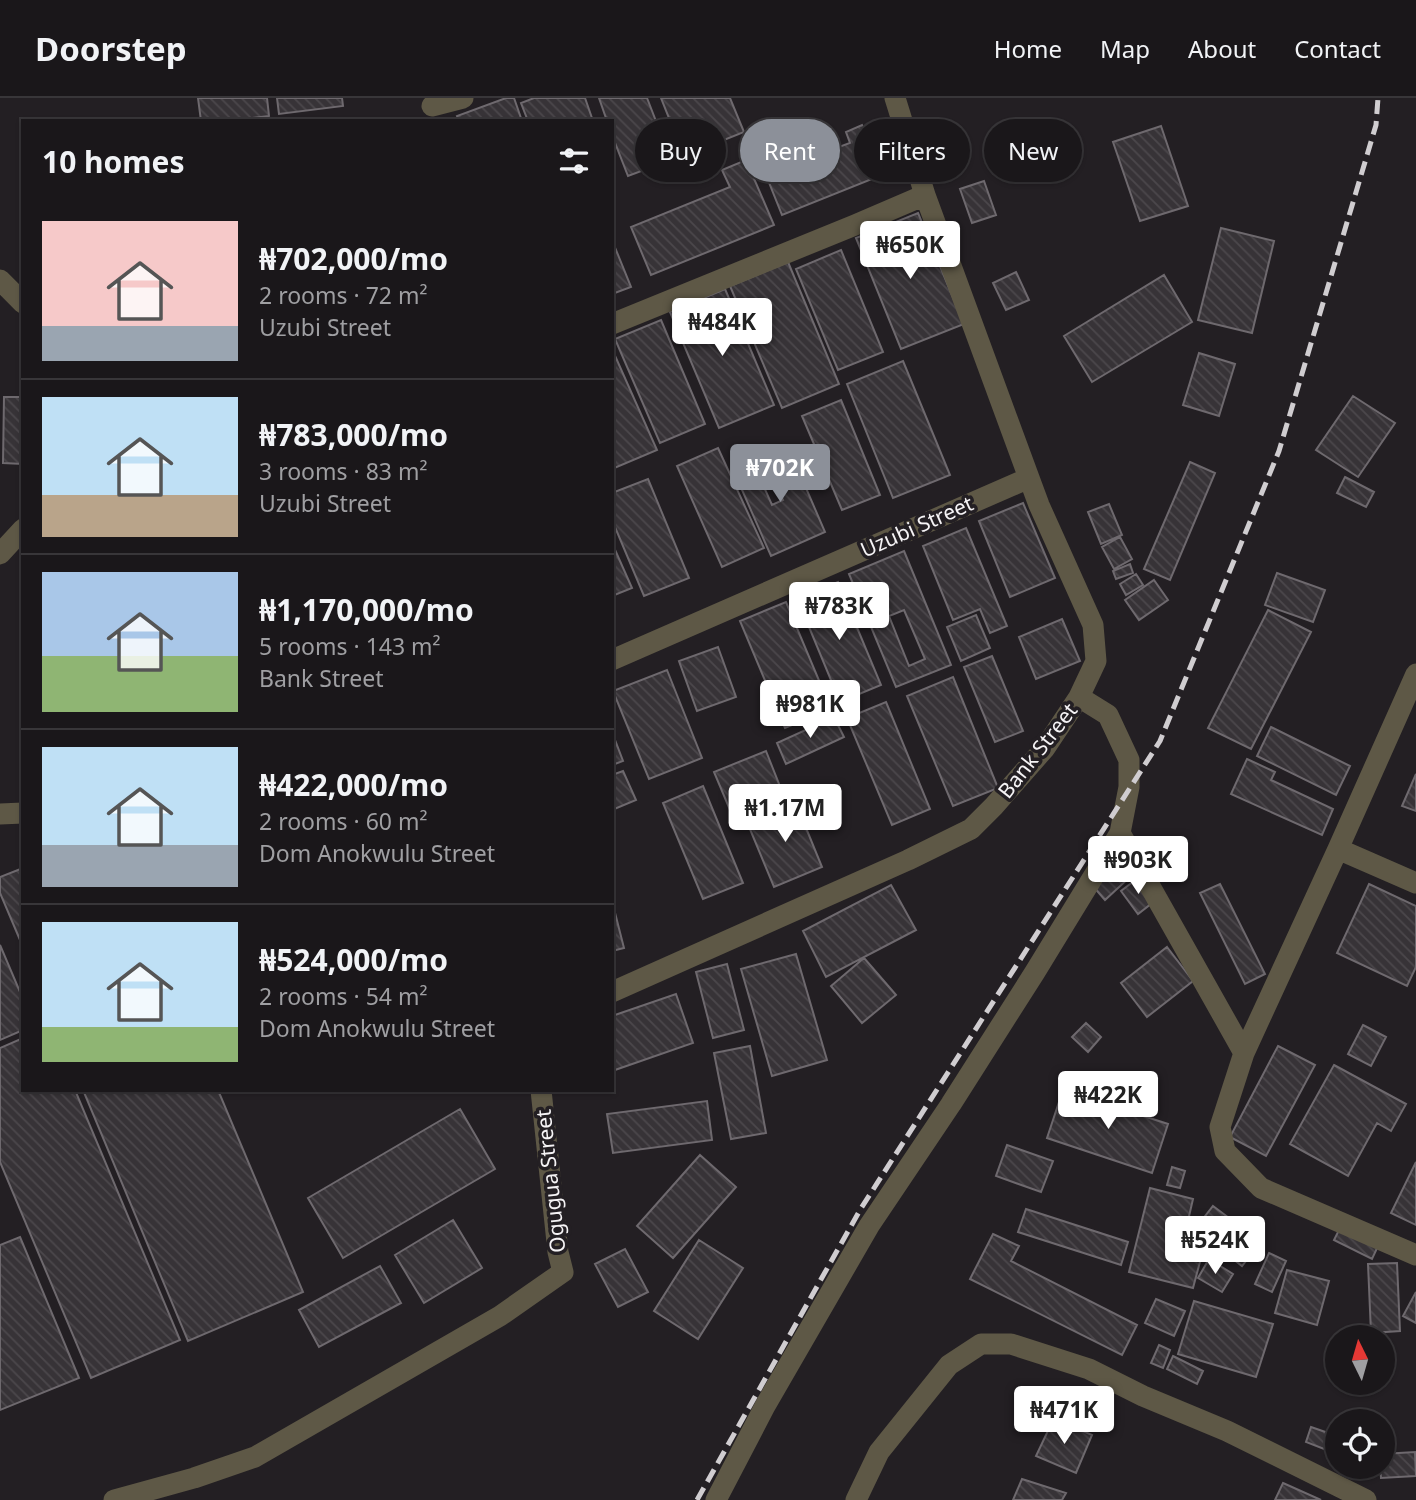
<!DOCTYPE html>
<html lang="en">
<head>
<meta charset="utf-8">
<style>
	body { margin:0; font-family:"Noto Sans",sans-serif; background:#272427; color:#f1f3f6; height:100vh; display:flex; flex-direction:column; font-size:26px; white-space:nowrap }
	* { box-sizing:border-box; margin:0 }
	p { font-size:23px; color:#9f9fa2 }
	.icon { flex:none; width:38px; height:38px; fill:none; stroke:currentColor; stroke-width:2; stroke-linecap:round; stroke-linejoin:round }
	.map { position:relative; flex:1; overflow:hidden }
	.drawer { position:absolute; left:21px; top:21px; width:593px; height:973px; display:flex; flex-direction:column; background:#1a171a; border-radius:0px; box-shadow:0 2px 5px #0004,0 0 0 2px #383639 }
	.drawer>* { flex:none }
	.banner { position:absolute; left:635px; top:21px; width:665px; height:63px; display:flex; gap:14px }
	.needle { width:46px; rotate:355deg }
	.buttons { position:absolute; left:1325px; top:1227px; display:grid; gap:14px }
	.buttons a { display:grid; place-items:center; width:70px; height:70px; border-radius:50%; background:#1a171a; box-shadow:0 2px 5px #0004,0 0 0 2px #383639; font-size:35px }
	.price { position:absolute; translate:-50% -60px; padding:0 16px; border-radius:7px; background:#fff; color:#222; font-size:23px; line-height:46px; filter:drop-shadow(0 2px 4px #0008) }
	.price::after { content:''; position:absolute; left:50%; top:42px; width:21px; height:16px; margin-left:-10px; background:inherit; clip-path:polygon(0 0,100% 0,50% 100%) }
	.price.active { background:#8c9099; color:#fff }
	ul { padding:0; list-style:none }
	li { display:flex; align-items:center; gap:21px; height:175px; padding:0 21px }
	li+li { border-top:2px solid #383639 }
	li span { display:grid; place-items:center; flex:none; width:196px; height:140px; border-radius:0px; color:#555 }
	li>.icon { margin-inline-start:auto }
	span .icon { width:84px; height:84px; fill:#fffc; stroke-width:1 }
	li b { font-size:30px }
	h2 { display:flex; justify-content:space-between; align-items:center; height:84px; padding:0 21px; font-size:30px }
	.chip { padding:0 24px; border-radius:32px; background:#1a171a; box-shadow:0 2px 5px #0004,0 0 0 2px #383639; font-size:24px; line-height:63px }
	.chip.active { background:#8c9099; color:#fff }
	header { display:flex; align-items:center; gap:42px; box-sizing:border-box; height:98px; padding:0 35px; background:#1a171a; border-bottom:2px solid #383639 }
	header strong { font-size:33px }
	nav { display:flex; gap:38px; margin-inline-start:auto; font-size:24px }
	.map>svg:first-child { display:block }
	.building { fill:url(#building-back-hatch); stroke:#6e696e; stroke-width:2; fill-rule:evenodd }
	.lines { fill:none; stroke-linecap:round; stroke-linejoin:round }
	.street { stroke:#5e5846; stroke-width:21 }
	.rail { stroke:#d0cdd0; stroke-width:5; stroke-dasharray:14 7; stroke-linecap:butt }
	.labels { text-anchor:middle; stroke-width:7; stroke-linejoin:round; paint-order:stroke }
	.street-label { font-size:21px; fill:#f5f3f5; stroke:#231f23 }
</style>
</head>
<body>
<header>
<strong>Doorstep</strong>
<nav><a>Home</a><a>Map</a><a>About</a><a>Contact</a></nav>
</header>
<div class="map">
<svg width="1416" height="1402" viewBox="0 0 1416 1402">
	<defs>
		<pattern id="building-back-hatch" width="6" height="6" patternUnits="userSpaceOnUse" patternTransform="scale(1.75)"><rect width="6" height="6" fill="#373337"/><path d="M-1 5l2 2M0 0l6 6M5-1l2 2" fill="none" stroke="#4b474b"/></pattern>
	</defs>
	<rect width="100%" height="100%" fill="#231f23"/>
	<!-- building -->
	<path class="building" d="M198 0H267L269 18 229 23H201Z
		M277 0H342L343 8 279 16Z
		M506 0H514L522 23H459L457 18Z
		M534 0H585L593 23H528L521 5Z
		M599 0H647L671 62 628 78 612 37V23H607Z
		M661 0H730L744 34 684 58Z
		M862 27 882 77 782 117 764 72 774 68 771 59 793 51 796 59 805 55 802 46 822 38 828 53 850 45 846 34Z
		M1161 28 1188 108 1140 123 1113 44Z
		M746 62 774 127 651 177 631 129 730 89 722 72Z
		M984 83 996 117 972 125 960 91Z
		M918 115 964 226 901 251 856 140Z
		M1221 130 1274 143 1252 235 1198 222Z
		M612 142 631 189 612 196Z
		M841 152 883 254 838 272 796 171Z
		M788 164 839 286 782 310 730 188Z
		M1016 174 1029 202 1006 212 993 185Z
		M1164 177 1192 224 1092 284 1064 238Z
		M725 191 774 307 719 330 670 214Z
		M661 222 705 326 660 345 615 241Z
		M612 251 657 352 612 371Z
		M1199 255 1235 266 1219 318 1183 307Z
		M903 263 950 377 893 400 847 286Z
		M1353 298 1395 325 1358 379 1316 352Z
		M4 299H23V366L3 365Z
		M841 302 880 397 842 412 802 318Z
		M718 350 764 450 722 469 677 368Z
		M790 353 825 434 771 458 732 369 751 360 772 407 783 402 766 364Z
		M1190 364 1215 375 1170 482 1144 471Z
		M1345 379 1374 394 1366 409 1337 395Z
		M648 381 689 480 644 498 612 422V395Z
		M1023 405 1055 480 1010 499 979 423Z
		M1109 406 1122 437 1101 446 1088 414Z
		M966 430 1007 528 990 535 980 511 953 522 923 448Z
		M1120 439 1132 461 1114 471 1102 449Z
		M612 445 632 490 612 498Z
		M904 453 951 567 896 589 849 476ZM904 512 925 561 909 568 889 518Z
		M1130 466 1133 475 1116 481 1113 473Z
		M1277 475 1325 492 1313 524 1265 507Z
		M1136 476 1143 487 1126 497 1120 486Z
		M1154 482 1168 502 1139 522 1125 502Z
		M838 484 881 587 840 604 797 500Z
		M786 504 831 611 785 630 740 523Z
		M1268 512 1311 534 1251 651 1208 630Z
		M976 517 990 550 961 563 947 529Z
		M1062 521 1080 563 1036 581 1019 539Z
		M718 549 736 599 697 613 679 563Z
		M992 558 1023 633 995 644 964 569Z
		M667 572 702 660 649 681 613 593Z
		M953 579 998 690 953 708 907 598Z
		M886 604 930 711 892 727 847 620Z
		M834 619 844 639 786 666 777 645Z
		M1271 629 1350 668 1336 697 1257 658Z
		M612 634 623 663 612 667Z
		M766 653 781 691 730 712 714 674Z
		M1247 661 1275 674 1271 682 1333 711 1322 737 1231 696Z
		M623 673 636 702 612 712V677Z
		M1416 676V713L1402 708Z
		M703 688 743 785 703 801 663 705Z
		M795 703 822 769 774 789 747 724Z
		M1118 764 1131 778 1105 802 1092 787Z
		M23 770V849L0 795V779Z
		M1138 780 1156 802 1138 816 1121 793Z
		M1220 786 1265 876 1245 886 1200 795Z
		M1369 786 1416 808V869L1407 888 1337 855Z
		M891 787 916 832 826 879 803 833Z
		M612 803 624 850 612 853Z
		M0 847 23 901V932L0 942Z
		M1167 849 1193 883 1147 919 1121 885Z
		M796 856 827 962 772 978 741 871Z
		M864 860 896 897 862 925 831 888Z
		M727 866 744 932 713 940 696 874Z
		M676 896 693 945 612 973V918Z
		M1086 925 1101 939 1088 954 1072 939Z
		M1363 927 1386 939 1371 968 1348 956Z
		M23 940V992H75L180 1242 91 1280 0 1064V950Z
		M750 948 766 1035 731 1041 714 955Z
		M1278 948 1315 967 1266 1058 1230 1039Z
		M1334 967 1406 1006 1391 1033 1377 1025 1348 1078 1290 1046Z
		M83 992H218L303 1194 188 1243Z
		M1063 992 1168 1026 1152 1075 1047 1040Z
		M707 1003 712 1042 613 1055 607 1016Z
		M460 1011 495 1071 343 1160 308 1100Z
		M1007 1047 1053 1063 1041 1094 996 1078Z
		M700 1057 736 1089 673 1160 637 1128Z
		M1416 1064V1127L1391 1115Z
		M1172 1069 1185 1073 1180 1090 1167 1087Z
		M1150 1090 1193 1101 1184 1140 1205 1145 1193 1190 1129 1174Z
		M1213 1108 1261 1144 1242 1168 1195 1131Z
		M1026 1111 1128 1144 1121 1167 1018 1134Z
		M453 1122 482 1170 424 1205 395 1157Z
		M1341 1128 1379 1146 1372 1161 1334 1142Z
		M993 1136 1019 1148 1011 1163 1137 1227 1122 1257 970 1181Z
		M20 1139 79 1280 0 1312V1147Z
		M699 1142 743 1170 698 1241 654 1213Z
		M625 1151 648 1194 618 1209 595 1166Z
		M1269 1155 1286 1163 1272 1194 1255 1186Z
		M1209 1161 1233 1176 1222 1194 1198 1180Z
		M1397 1165 1400 1233 1371 1235 1368 1166Z
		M380 1168 401 1205 319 1249 299 1212Z
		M1287 1172 1329 1183 1317 1227 1275 1215Z
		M1416 1194V1225L1403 1218Z
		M1156 1201 1185 1213 1174 1238 1145 1225Z
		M1194 1203 1273 1226 1256 1279 1178 1256Z
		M1159 1247 1170 1252 1163 1270 1151 1265Z
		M1173 1258 1203 1273 1197 1286 1167 1271Z
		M1054 1320 1092 1337 1076 1375 1036 1358Z
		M1311 1329 1337 1338V1356L1306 1344Z
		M1415 1354 1416 1378 1381 1380 1380 1368H1382V1356Z
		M1022 1381 1066 1395 1062 1402H1013Z
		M1283 1385 1321 1402H1275Z"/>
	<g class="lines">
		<!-- street -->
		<path class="street" d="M432 8 463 0
			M0 182 23 205
			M612 226 855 127 925 97
			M0 456 23 431
			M612 562 1029 380
			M1416 576 1338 751 1244 955 1220 1029 1225 1053 1261 1090 1416 1157
			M1079 599 1108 617 1129 662V689L1120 735 1244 955
			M0 716 23 715
			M1338 751 1416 785
			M612 894 908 762 971 731 994 708 1045 650 1079 599 1096 563 1093 527 1039 407 1029 380 925 97 895 0
			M114 1402 194 1380 255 1359 500 1218 563 1174 558 1154 541 992
			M716 1402 765 1308 869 1128 951 1006 1035 874 1120 735
			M856 1402 879 1354 949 1267 981 1246H1011L1089 1271 1143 1298 1227 1333 1366 1402"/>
		<!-- rail -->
		<path class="rail" d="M697 1402 860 1112 1160 643 1279 353 1376 27 1378 0"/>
	</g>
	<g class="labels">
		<!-- street labels -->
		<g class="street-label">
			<text transform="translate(917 429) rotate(-24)" y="7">Uzubi Street</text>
			<text transform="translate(1038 653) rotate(-52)" y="7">Bank Street</text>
			<text transform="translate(551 1083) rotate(-96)" y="7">Ogugua Street</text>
		</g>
	</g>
</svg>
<div class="buttons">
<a><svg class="needle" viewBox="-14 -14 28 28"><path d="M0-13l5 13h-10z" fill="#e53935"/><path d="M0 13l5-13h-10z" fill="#9f9fa2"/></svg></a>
<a><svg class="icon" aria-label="locate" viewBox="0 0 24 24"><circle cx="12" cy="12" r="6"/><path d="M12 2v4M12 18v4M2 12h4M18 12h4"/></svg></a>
</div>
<b class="price" style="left:910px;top:183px">₦650K</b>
<b class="price" style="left:722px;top:260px">₦484K</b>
<b class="price active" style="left:780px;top:406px">₦702K</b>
<b class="price" style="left:839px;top:544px">₦783K</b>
<b class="price" style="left:810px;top:642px">₦981K</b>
<b class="price" style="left:785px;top:746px">₦1.17M</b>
<b class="price" style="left:1138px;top:798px">₦903K</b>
<b class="price" style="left:1108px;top:1033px">₦422K</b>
<b class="price" style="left:1215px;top:1178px">₦524K</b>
<b class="price" style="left:1064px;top:1348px">₦471K</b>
<div class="banner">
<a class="chip">Buy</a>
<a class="chip active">Rent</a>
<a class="chip">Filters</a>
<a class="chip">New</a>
</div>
<section class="drawer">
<h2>10 homes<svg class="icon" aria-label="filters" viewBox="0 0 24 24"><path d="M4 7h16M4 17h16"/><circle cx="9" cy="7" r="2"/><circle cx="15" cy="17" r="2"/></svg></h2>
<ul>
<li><span style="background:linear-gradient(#f6c9c9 75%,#9aa5b1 0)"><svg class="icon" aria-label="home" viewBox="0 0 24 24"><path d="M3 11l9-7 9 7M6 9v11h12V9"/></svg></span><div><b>₦702,000/mo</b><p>2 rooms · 72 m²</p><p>Uzubi Street</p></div></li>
<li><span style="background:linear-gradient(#bfe0f5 70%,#b9a48a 0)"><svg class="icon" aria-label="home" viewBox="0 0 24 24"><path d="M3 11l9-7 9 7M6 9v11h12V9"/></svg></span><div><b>₦783,000/mo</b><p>3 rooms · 83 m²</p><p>Uzubi Street</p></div></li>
<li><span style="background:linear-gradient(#a9c7e8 60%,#8fb573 0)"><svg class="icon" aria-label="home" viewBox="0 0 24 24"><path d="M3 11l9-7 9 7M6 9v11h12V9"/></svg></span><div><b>₦1,170,000/mo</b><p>5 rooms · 143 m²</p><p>Bank Street</p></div></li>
<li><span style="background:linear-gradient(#bfe0f5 70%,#9aa5b1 0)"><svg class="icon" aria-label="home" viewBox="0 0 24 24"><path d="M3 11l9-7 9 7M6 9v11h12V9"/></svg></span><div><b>₦422,000/mo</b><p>2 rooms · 60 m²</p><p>Dom Anokwulu Street</p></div></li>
<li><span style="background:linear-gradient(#bfe0f5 75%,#8fb573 0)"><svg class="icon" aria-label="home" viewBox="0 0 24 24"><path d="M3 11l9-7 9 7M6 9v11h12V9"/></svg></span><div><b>₦524,000/mo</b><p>2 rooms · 54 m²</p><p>Dom Anokwulu Street</p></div></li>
</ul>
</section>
</div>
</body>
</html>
